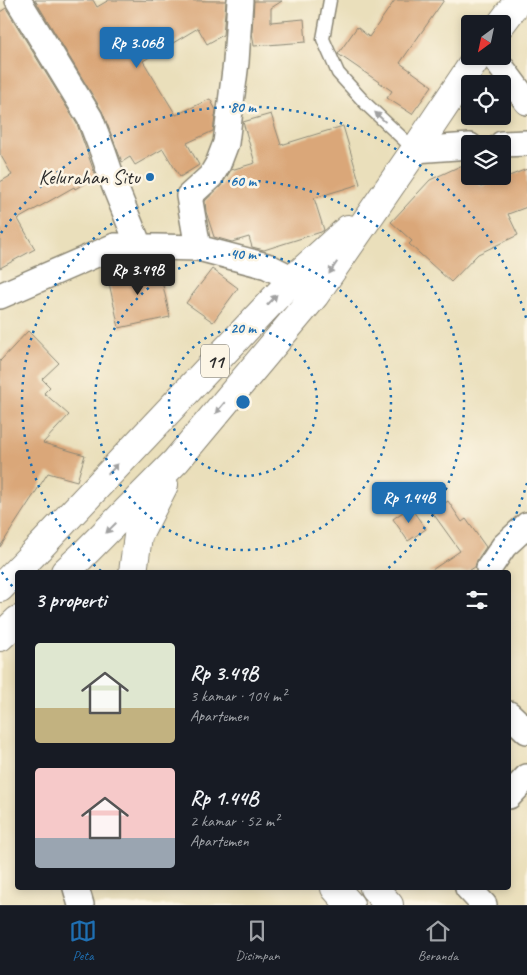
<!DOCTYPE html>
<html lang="id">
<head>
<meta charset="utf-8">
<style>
	body { margin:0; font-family:Caveat,sans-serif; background:#242831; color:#f1f3f6; height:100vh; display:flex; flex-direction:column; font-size:19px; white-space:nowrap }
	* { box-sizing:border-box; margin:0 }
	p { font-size:16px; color:#9ea1a6 }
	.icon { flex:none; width:28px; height:28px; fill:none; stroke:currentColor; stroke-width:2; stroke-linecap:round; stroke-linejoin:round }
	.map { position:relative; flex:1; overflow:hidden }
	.details { position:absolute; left:15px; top:570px; width:496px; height:320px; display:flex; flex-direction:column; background:#171b24; border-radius:5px; box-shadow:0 2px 8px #0003 }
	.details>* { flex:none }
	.needle { width:32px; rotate:213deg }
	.buttons { position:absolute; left:461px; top:15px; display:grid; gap:10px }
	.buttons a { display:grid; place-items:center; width:50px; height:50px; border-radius:5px; background:#171b24; box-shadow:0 2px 8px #0003; font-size:25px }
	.price { position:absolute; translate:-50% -42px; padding:0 11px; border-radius:5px; background:#1f6fb2; color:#fff; font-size:16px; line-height:32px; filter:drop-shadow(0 1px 2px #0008) }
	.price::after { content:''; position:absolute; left:50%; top:30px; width:15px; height:11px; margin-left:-8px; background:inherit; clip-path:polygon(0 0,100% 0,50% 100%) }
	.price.current { background:#222; color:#fff }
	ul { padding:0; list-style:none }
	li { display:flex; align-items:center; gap:15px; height:125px; padding:0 20px }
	li span { display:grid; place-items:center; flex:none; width:140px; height:100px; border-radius:5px; color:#555 }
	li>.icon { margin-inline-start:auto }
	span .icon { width:60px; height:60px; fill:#fffc; stroke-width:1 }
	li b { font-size:21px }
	h2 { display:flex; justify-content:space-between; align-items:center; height:60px; padding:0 20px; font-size:21px }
	.dock { display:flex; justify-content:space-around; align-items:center; height:70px; border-top:1px solid #363941; background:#171b24; font-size:14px; color:#9ea1a6 }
	.dock a { display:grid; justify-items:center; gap:2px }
	.dock .current { color:#1f6fb2 }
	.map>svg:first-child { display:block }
	.building { fill:#daa779 }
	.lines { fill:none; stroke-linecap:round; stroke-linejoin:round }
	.lane-casing { stroke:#8a8573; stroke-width:15 }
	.street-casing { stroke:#8a8573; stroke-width:28 }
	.highway-casing { stroke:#8a8573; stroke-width:30 }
	.lane { stroke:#fff; stroke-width:12 }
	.street { stroke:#fff; stroke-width:25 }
	.highway { stroke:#fff; stroke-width:28 }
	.oneway { fill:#a0a0a0 }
	.ring { fill:none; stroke:#1f6fb2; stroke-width:2.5; stroke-dasharray:2.5 5 }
	.poi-dot { fill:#1f6fb2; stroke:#fcf5e5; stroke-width:2 }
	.labels { text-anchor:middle; stroke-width:5; stroke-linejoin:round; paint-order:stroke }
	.shield { fill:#fcf5e5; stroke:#6a6863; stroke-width:1 }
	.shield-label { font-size:19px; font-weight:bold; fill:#2b2b2b }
	.poi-label { font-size:20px; fill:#2b2b2b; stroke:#fcf5e5; text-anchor:end }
	.centre { fill:#1f6fb2; stroke:#fcf5e5; stroke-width:2.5 }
	.ring-label { font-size:15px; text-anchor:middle; font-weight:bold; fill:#1f6fb2; stroke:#fcf5e5; stroke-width:5; stroke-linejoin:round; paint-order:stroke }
</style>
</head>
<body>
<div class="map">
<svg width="527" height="905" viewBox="0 0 527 905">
	<rect width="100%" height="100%" fill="#fcf5e5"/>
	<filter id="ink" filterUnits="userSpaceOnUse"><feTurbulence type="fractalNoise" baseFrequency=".02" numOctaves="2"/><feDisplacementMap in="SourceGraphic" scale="10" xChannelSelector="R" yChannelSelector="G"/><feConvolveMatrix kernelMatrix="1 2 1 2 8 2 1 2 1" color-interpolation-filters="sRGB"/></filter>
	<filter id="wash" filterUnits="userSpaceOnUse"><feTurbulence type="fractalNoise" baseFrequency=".0096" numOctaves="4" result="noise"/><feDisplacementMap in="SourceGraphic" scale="20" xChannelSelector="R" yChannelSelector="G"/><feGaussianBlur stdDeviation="1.12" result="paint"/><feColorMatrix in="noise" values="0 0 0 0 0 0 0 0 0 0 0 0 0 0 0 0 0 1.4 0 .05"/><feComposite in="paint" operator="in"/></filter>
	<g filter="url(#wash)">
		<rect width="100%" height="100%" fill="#eadfbb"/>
		<g id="blocks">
			<!-- building -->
			<path class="building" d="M35 0H93L97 7 109 0 226 1 223 35 207 44 198 28 143 61 176 115 210 99 216 110 213 131 187 143 199 165 180 177 163 149 135 165 130 157 122 162 102 111Z
				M395 0H444L400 63 432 86 412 114 387 98 392 91 338 54 357 27 369 37Z
				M254 1H282L271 8V22L304 19 306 42 254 46 252 32Z
				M6 8 77 124 96 177 75 189 74 187 18 219 35 249 0 268V182L12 175 0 154V12Z
				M271 114 281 145 343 126 360 184 314 198 324 230 321 232 264 250 252 247 249 237 232 242 214 237 206 212 205 201 221 186 231 170 255 163 243 122Z
				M469 162 470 164V176H476L481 187 527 169V207L508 214 518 235 478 254 451 282 409 244 412 241 391 222 430 180Z
				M158 263 170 317 119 328 107 274Z
				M212 269 238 288 213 322 186 303Z
				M28 331 59 363 42 379 50 387 44 393 69 415 43 443 85 455 77 481 48 473 0 547V361Z
				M448 501 462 522 466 519 486 547 477 560 475 567 467 572H429L460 551 432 512Z
				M410 507 426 529 408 541 393 519Z"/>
		</g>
	</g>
	<g filter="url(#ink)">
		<use href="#blocks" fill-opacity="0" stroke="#8a8573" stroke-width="1"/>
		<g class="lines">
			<!-- lane casing -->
			<g class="lane-casing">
				<path id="lane" d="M330 0 323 39 338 73 367 105 415 150"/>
			</g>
			<!-- street casing -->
			<g class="street-casing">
				<path id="street" d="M18 0 90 118 103 152 115 187 139 246
					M493 56 527 102
					M502 144 527 143
					M415 150 470 146
					M198 248 189 196 211 176 218 164 226 143 236 62 240 0
					M0 296 115 246 198 248 267 266 293 279 309 290
					M489 568 504 546 527 525
					M509 714 527 731
					M509 796 527 777
					M76 888 81 905
					M468 888 484 905"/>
			</g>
			<!-- highway casing -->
			<g class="highway-casing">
				<path id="highway" d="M501 24 519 0
					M65 572 81 557 176 461 315 295 415 150 478 56
					M133 572 138 536 164 485
					M0 588 42 545 293 279 348 229
					M0 637 18 620
					M335 888 350 905
					M374 888 389 905"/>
			</g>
			<!-- lane -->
			<use href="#lane" class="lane"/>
			<!-- street -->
			<use href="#street" class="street"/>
			<!-- highway -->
			<use href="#highway" class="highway"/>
		</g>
		<!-- one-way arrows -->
		<defs><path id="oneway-solid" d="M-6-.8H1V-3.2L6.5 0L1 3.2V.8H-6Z" transform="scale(1.25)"/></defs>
		<g class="oneway">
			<use href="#oneway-solid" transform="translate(380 117) rotate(-137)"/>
			<use href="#oneway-solid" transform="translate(333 268) rotate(124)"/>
			<use href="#oneway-solid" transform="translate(272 300) rotate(-47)"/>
			<use href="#oneway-solid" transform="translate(220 408) rotate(130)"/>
			<use href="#oneway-solid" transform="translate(113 469) rotate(-47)"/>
			<use href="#oneway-solid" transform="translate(111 528) rotate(135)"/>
		</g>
	</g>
	<!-- distance rings -->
	<g class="ring">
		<circle cx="243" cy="402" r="74"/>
		<circle cx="243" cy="402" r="148"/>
		<path d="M101 571A221 221 0 1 1 385 571"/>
		<path d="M527 483A295 295 0 0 1 485 571M17 592A295 295 0 0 1 1 571M1 233A295 295 0 0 1 527 321"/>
	</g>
	<!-- markers -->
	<circle class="poi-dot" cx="150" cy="177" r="5"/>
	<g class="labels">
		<!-- shield labels -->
		<rect class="shield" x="201" y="344.5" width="28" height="33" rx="4"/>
		<g class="shield-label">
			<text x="215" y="368">11</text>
		</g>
		<!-- poi labels -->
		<g class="poi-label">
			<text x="140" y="184">Kelurahan Situ</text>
		</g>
	</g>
	<circle cx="243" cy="402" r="8" class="centre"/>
	<g class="ring-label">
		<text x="243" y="112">80 m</text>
		<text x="243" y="186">60 m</text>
		<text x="243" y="259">40 m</text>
		<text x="243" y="333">20 m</text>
	</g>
</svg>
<div class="buttons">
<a><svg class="needle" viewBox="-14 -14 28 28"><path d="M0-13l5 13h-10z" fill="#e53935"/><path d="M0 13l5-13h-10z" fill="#9ea1a6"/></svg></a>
<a><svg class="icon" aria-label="locate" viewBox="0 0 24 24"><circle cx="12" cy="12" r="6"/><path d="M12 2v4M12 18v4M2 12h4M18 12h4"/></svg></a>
<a><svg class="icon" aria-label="layers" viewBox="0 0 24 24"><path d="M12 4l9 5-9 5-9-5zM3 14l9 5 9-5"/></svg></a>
</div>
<b class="price" style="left:137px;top:69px">Rp 3.06B</b>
<b class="price current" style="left:138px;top:296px">Rp 3.49B</b>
<b class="price" style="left:409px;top:524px">Rp 1.44B</b>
<section class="details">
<h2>3 properti<svg class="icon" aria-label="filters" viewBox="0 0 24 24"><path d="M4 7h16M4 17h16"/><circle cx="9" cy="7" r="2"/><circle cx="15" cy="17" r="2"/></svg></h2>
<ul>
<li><span style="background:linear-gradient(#dfe7d0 65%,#c2b280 0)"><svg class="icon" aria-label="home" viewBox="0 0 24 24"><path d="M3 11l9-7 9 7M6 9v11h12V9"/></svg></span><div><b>Rp 3.49B</b><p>3 kamar · 104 m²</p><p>Apartemen</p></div></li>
<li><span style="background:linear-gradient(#f6c9c9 70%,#9aa5b1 0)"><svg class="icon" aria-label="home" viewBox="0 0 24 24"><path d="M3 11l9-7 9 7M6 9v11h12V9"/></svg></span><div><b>Rp 1.44B</b><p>2 kamar · 52 m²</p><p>Apartemen</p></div></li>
</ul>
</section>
</div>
<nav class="dock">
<a class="current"><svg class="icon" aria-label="map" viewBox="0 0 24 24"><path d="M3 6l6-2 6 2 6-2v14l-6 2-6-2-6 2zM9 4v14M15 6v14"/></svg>Peta</a>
<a><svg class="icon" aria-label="saved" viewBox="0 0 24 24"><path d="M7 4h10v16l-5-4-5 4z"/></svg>Disimpan</a>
<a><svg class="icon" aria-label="home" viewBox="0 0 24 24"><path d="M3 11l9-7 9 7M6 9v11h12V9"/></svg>Beranda</a>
</nav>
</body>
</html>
